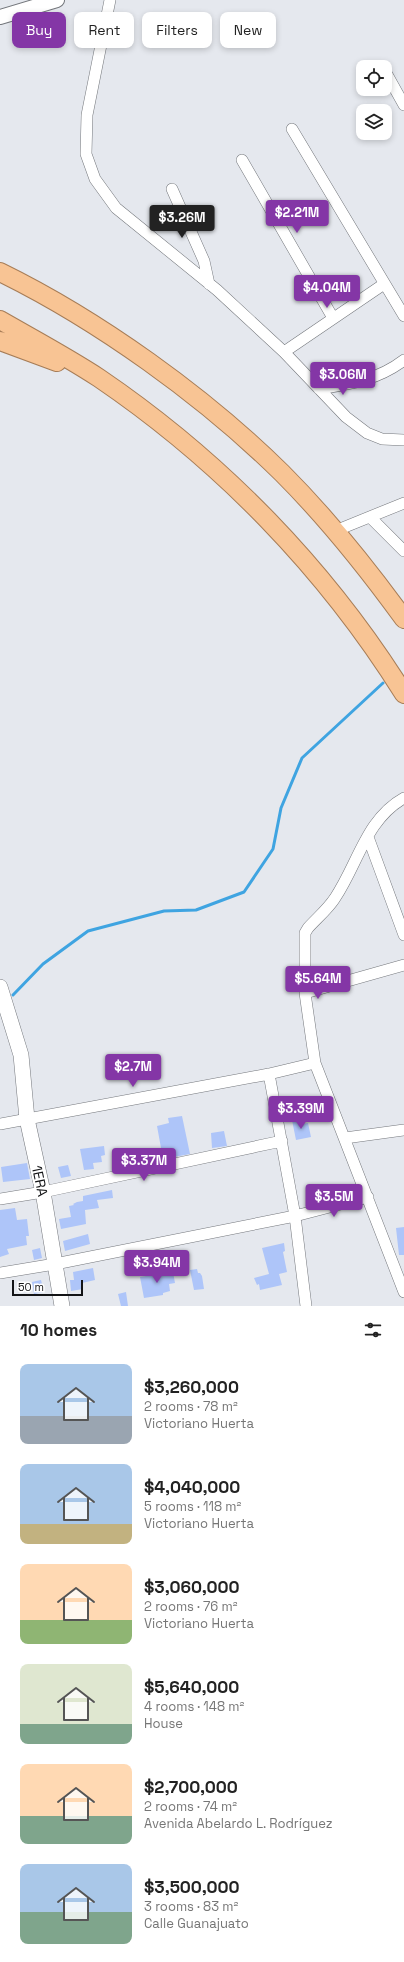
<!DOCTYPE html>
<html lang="en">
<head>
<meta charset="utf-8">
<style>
	body { margin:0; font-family:"Space Grotesk",sans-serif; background:#f2f2f2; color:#222; height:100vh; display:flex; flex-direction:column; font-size:15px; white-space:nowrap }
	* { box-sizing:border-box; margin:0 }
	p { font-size:13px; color:#767676 }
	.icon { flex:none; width:22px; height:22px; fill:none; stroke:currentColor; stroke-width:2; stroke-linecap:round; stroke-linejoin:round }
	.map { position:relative; height:1306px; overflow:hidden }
	.details { display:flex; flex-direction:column; background:#fff; flex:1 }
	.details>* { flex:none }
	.guide { position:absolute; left:12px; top:12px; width:380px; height:36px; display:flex; gap:8px }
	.buttons { position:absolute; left:356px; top:60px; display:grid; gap:8px }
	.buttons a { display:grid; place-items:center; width:36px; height:36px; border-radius:8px; background:#fff; box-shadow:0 2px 6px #0003; font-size:20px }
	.scale { position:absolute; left:12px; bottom:10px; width:71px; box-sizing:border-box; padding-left:4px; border:2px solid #131416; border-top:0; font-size:11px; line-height:14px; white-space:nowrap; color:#131416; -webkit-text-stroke:3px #fff; paint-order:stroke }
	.price { position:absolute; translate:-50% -34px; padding:0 9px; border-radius:4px; background:#8436a6; color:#fff; font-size:13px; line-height:26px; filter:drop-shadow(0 1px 2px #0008) }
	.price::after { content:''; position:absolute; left:50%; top:24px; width:12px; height:9px; margin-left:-6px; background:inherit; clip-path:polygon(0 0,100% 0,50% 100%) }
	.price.current { background:#222; color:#fff }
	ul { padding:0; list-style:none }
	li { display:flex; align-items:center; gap:12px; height:100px; padding:0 20px }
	li span { display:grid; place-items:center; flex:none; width:112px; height:80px; border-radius:8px; color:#555 }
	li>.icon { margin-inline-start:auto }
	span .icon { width:48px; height:48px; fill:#fffc; stroke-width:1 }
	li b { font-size:17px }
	h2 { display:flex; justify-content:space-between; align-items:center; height:48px; padding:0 20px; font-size:17px }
	.tag { padding:0 14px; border-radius:8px; background:#fff; box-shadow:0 2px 6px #0003; font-size:14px; line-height:36px }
	.tag.current { background:#8436a6; color:#fff }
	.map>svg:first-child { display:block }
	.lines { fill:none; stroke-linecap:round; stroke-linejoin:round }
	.stream { stroke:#3fa4e1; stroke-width:3 }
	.building { fill:#aec5f9 }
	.minor-casing { stroke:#74777c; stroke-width:12 }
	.tertiary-casing { stroke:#74777c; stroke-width:16 }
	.secondary-casing { stroke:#74777c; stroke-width:16 }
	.trunk-casing { stroke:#a77d57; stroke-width:20 }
	.minor { stroke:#fff; stroke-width:11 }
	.tertiary { stroke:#fff; stroke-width:14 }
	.secondary { stroke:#fff; stroke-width:15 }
	.trunk { stroke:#f8c494; stroke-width:18 }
	.labels { text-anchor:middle; stroke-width:4; stroke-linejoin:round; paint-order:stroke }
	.street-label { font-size:14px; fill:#131416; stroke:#fff }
</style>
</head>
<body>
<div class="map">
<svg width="404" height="1306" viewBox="0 0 404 1306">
	<rect width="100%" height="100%" fill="#e5e8ee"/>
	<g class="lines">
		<!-- stream -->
		<path class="stream" d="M13 995 43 964 88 931 164 911 196 910 244 892 273 849 281 808 302 758 383 683"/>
	</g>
	<!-- building -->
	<path class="building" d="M182 1116 190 1154 163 1159 157 1126 169 1123 168 1118Z
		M301 1119 302 1124 308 1123 311 1137 296 1140 292 1120Z
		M224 1131 227 1146 212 1148 211 1133Z
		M104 1146 105 1155 101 1156 102 1162 93 1163 94 1169 84 1170 80 1149Z
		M27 1163 30 1179 3 1182 1 1167Z
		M68 1165 71 1176 61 1178 58 1167Z
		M112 1190 113 1198 97 1200 99 1208 85 1210 86 1224 61 1229 59 1219 71 1217 69 1206 74 1205 73 1204 77 1202 83 1201V1196Z
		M15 1208 17 1220 27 1219 29 1236H26L27 1245 7 1249 9 1254 0 1257V1210Z
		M404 1227V1255H399L396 1228Z
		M88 1234 90 1244 65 1251 63 1241Z
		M284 1243 285 1251 283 1252 287 1272 279 1274 282 1285 260 1290 259 1284 257 1285 254 1278 269 1274 262 1248Z
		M40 1248 42 1258 34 1260 32 1250Z
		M93 1268 95 1280 82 1283 83 1289 71 1291 70 1280H74L73 1272Z
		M197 1269 198 1273H200L202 1276 204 1289 194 1290 190 1270Z
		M173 1272 175 1283 169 1284 170 1291 163 1293V1295L144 1298 140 1277Z
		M41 1280 44 1292 34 1294 32 1282Z
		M126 1292 128 1306H121L118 1294Z"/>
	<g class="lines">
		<!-- minor casing -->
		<g class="minor-casing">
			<path id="minor" d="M110 0 87 115 86 154 95 179 116 208 217 290 284 352 346 417 367 433 382 439 404 440
				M385 71 404 105
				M292 129 404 316
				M242 160 333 318
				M172 189 204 261 209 284
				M284 352 384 284
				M319 389C350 384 378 380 404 360
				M370 517 404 551
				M335 531 404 503
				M368 837 404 935
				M305 993 404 965
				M315 1063 305 993V933L308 928C317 918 328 909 335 898 358 864 366 819 404 798
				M269 1074 295 1216 306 1306
				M0 1124 269 1074 315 1063 404 1292
				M345 1138 404 1130
				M0 1199 43 1192 282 1141
				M0 1273 55 1264 295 1216 368 1197"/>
		</g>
		<!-- tertiary casing -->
		<g class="tertiary-casing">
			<path id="tertiary" d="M0 17 57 0"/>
		</g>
		<!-- secondary casing -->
		<g class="secondary-casing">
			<path id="secondary" d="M0 987 21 1055 27 1119 43 1192 62 1306"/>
		</g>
		<!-- trunk casing -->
		<g class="trunk-casing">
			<path id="trunk" d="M0 272C98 320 204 396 282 473 327 518 367 568 404 619
				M0 320C33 339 67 357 99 378 221 461 326 569 404 694
				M0 341 57 362"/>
		</g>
		<!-- minor -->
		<use href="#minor" class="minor"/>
		<!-- tertiary -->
		<use href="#tertiary" class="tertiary"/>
		<!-- secondary -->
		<use href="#secondary" class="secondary"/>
		<!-- trunk -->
		<use href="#trunk" class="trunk"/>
	</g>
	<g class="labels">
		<!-- street labels -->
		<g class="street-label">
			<text transform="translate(40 1181) rotate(78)" y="5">1ERA</text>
		</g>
	</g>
</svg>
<div class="buttons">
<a><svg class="icon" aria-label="locate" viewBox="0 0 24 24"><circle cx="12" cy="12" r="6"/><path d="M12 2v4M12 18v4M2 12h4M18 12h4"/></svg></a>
<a><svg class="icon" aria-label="layers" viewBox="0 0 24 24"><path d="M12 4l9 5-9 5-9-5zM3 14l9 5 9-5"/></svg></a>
</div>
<div class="scale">50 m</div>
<b class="price" style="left:297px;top:234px">$2.21M</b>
<b class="price current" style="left:182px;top:239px">$3.26M</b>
<b class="price" style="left:327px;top:309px">$4.04M</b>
<b class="price" style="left:343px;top:396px">$3.06M</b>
<b class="price" style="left:318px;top:1000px">$5.64M</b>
<b class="price" style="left:133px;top:1088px">$2.7M</b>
<b class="price" style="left:301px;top:1130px">$3.39M</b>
<b class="price" style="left:144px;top:1182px">$3.37M</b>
<b class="price" style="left:334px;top:1218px">$3.5M</b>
<b class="price" style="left:157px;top:1284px">$3.94M</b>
<div class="guide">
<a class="tag current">Buy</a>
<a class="tag">Rent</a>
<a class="tag">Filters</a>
<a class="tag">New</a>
</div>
</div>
<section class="details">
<h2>10 homes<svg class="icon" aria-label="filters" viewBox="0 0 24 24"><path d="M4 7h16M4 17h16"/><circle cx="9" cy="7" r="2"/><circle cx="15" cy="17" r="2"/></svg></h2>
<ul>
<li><span style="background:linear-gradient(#a9c7e8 65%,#9aa5b1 0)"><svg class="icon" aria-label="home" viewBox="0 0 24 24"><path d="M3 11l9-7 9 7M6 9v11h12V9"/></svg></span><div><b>$3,260,000</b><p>2 rooms · 78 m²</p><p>Victoriano Huerta</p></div></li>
<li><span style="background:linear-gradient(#a9c7e8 75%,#c2b280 0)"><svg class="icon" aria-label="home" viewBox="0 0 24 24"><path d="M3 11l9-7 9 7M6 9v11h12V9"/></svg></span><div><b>$4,040,000</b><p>5 rooms · 118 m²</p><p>Victoriano Huerta</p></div></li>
<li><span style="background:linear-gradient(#ffd9b3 70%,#8fb573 0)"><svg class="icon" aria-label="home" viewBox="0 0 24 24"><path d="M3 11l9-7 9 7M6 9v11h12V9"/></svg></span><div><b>$3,060,000</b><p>2 rooms · 76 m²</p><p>Victoriano Huerta</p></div></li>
<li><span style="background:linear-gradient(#dfe7d0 75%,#7fa58c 0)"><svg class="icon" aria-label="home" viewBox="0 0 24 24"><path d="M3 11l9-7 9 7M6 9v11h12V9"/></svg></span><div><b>$5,640,000</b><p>4 rooms · 148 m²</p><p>House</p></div></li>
<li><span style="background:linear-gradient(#ffd9b3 65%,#7fa58c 0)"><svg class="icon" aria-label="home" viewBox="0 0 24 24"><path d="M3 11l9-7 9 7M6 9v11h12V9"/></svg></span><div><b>$2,700,000</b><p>2 rooms · 74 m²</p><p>Avenida Abelardo L. Rodríguez</p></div></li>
<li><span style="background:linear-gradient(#a9c7e8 60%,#7fa58c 0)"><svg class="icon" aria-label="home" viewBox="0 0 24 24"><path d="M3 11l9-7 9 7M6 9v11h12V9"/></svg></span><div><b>$3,500,000</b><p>3 rooms · 83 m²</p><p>Calle Guanajuato</p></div></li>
</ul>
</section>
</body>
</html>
